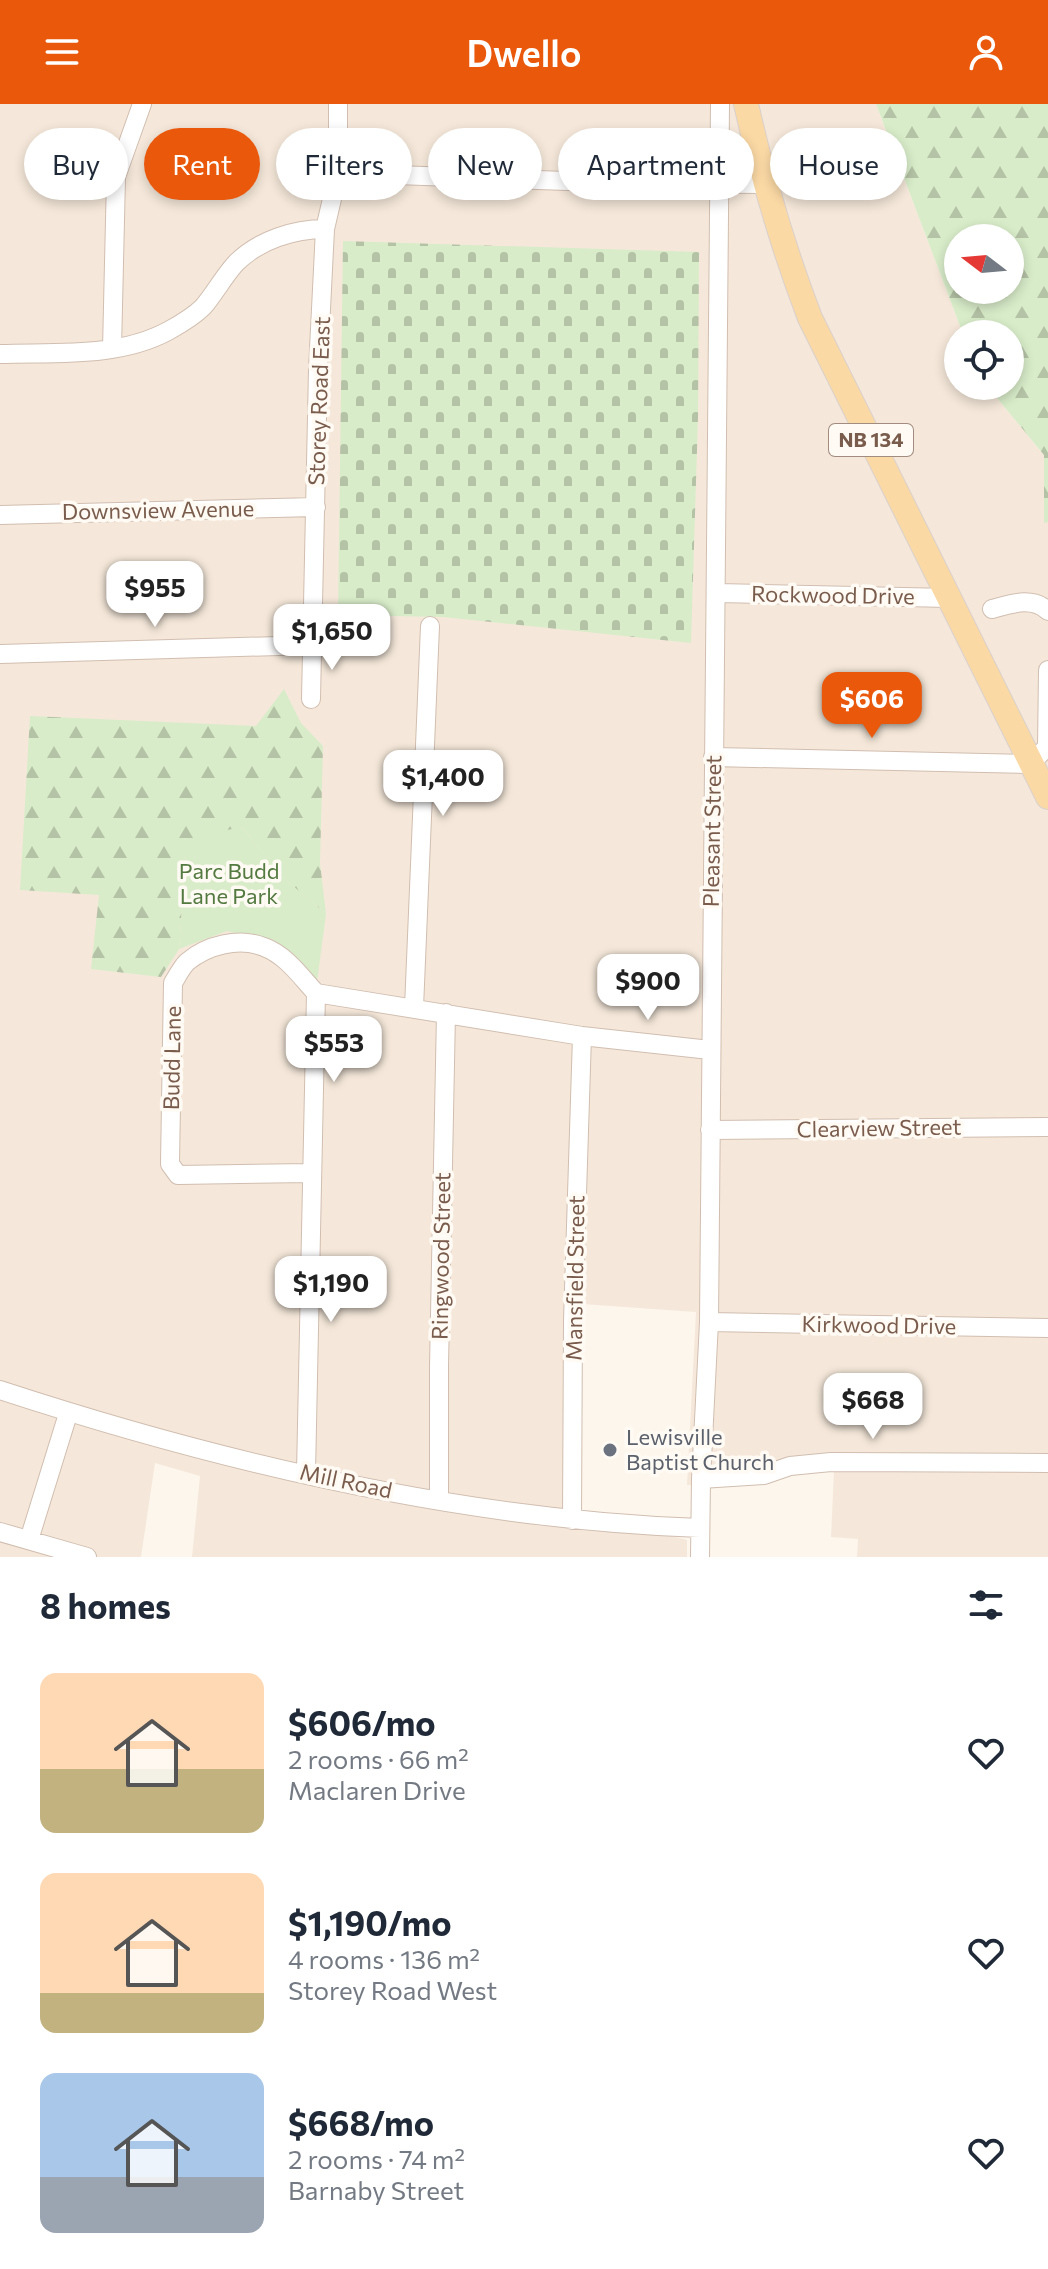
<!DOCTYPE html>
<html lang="en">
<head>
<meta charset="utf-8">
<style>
	body { margin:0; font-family:Commissioner,sans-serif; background:#f2f2f3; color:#1f2937; height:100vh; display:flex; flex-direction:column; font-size:30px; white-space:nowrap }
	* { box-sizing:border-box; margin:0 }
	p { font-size:26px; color:#747a83 }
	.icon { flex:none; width:44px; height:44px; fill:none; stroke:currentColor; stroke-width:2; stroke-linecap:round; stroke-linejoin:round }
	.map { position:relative; height:1453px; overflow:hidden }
	.details { display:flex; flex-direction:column; background:#fff; flex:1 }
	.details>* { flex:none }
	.guide { position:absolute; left:24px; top:24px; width:1000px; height:72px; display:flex; gap:16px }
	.needle { width:52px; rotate:286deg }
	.fabs { position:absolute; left:944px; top:120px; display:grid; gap:16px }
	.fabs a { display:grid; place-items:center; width:80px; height:80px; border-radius:50%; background:#fff; box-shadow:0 4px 12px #0003; font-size:40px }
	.price { position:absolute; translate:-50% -68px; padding:0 18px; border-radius:16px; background:#fff; color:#222; font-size:26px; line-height:52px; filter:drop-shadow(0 2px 4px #0008) }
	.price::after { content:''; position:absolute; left:50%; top:48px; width:24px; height:18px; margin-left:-12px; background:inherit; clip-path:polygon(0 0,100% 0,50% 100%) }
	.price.active { background:#ea580c; color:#fff }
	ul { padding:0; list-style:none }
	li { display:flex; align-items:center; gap:24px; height:200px; padding:0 40px }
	li span { display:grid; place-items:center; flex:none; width:224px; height:160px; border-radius:16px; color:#555 }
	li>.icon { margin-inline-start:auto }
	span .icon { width:96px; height:96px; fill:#fffc; stroke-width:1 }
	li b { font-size:34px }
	h2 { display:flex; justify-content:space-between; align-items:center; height:96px; padding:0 40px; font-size:34px }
	.tag { padding:0 28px; border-radius:36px; background:#fff; box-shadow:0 4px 12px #0003; font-size:28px; line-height:72px }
	.tag.active { background:#ea580c; color:#fff }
	header { display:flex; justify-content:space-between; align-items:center; height:104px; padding:0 40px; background:#ea580c; color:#fff; font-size:36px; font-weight:600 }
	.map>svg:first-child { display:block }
	.residential { fill:#f5e8da }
	.forest { fill:url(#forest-firs); fill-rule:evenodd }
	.cemetery { fill:url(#cemetery-stones) }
	.park { fill:#d8ecc9 }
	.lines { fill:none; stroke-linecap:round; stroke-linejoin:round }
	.minor-casing { stroke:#d1beb0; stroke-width:20 }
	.major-casing { stroke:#dad1cd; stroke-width:26 }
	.minor { stroke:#fff; stroke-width:18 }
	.major { stroke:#fbd9a5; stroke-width:24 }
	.worship-dot { fill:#6b7280; stroke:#fffaf3; stroke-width:3 }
	.labels { text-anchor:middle; stroke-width:7; stroke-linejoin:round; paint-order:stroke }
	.shield { fill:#fffaf3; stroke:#a28b7f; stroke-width:2 }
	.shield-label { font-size:20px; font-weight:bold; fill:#7a5c4d }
	.street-label { font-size:22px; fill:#7a5c4d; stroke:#fffaf3 }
	.park-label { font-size:22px; fill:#537a41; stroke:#fffaf3 }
	.worship-label { font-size:22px; fill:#5b616d; stroke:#fffaf3; text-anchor:start }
</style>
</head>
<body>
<header><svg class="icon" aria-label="menu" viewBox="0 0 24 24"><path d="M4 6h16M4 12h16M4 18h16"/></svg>Dwello<svg class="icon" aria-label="person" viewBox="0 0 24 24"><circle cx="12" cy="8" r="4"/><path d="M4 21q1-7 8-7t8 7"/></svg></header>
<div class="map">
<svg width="1048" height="1453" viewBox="0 0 1048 1453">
	<defs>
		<pattern id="forest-firs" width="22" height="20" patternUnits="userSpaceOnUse" patternTransform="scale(2)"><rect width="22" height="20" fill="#d8ecc9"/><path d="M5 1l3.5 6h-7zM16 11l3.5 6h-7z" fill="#b4c2a5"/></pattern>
		<pattern id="cemetery-stones" width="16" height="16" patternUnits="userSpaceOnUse" patternTransform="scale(2)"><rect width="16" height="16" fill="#d8ecc9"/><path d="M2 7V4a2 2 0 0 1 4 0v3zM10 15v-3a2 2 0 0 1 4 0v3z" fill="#b4c2a5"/></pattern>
	</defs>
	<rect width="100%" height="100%" fill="#fdf6ec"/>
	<!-- residential -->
	<path class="residential" d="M0 0H876L963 230H958V282H987L1044 351V418H1048V1453H857L858 1435 831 1433 834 1366 810 1368 765 1378 687 1381 696 1208 582 1200 579 1407 687 1436V1453H192L200 1372 155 1359 141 1453H0Z"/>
	<!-- forest -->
	<path class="forest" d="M876 0H1048V418L1044 419V351L987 282H1010V230H963ZM958 134H1010V186H958Z
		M284 585 301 619 323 642 320 759 326 810 280 771 242 723 186 750 179 845 161 873 91 865 99 791 20 786 30 612 256 622Z"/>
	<!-- cemetery -->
	<path class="cemetery" d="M343 137 699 148 698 313 691 539 443 513 338 511Z"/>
	<!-- park -->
	<path class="park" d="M242 723 280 771 326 810 317 878 270 837 227 827 179 845 186 750 208 730Z"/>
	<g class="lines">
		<!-- minor casing -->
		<g class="minor-casing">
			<path id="minor" d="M338 69 626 79 764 80
				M112 245 116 73 142 0
				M0 250C55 248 118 254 168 227 179 221 194 212 203 203 215 189 224 172 236 159 259 136 294 125 325 125
				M0 411 316 403
				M717 489 950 494
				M992 505C1011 500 1032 492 1048 507
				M0 550 312 541
				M311 595 318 265 325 125 338 69V0
				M713 653 1030 660 1047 643 1048 566
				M316 889 582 932 710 946
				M414 904 430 522
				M710 1026 1048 1023
				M311 1069 178 1071 170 1060 173 879C177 873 181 864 187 858 207 841 239 833 264 843 286 851 301 873 316 889
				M709 1218 1048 1224
				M0 1286C223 1359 466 1416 700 1424
				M306 1369 316 889
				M701 1375 764 1371 790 1362 831 1358 1048 1359
				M439 1395V1262L446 909
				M572 1416 573 1217 582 932
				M0 1428 87 1453
				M29 1436 68 1310
				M700 1453 701 1375 709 1218 720 0"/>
		</g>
		<!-- major casing -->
		<g class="major-casing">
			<path id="major" d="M746 0C763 76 782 141 810 214L1048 693"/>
		</g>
		<!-- minor -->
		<use href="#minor" class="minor"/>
		<!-- major -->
		<use href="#major" class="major"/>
	</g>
	<!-- markers -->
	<circle class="worship-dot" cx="610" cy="1346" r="8"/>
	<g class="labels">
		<!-- shield labels -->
		<rect class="shield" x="829" y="320" width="84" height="32" rx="6"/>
		<g class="shield-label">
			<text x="871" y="343">NB 134</text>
		</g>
		<!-- street labels -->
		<g class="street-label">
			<text transform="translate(319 297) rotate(-88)" y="8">Storey Road East</text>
			<text transform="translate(158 406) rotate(-1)" y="8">Downsview Avenue</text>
			<text transform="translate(833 491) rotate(1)" y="8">Rockwood Drive</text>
			<text transform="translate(712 727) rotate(-89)" y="8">Pleasant Street</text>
			<text transform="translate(172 954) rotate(-89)" y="8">Budd Lane</text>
			<text transform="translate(879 1024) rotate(-1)" y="8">Clearview Street</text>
			<text transform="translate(441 1152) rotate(-89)" y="8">Ringwood Street</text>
			<text transform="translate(575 1174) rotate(-89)" y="8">Mansfield Street</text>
			<text transform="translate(879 1221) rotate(1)" y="8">Kirkwood Drive</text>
			<text transform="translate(346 1377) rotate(12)" y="8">Mill Road</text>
		</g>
		<!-- park labels -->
		<g class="park-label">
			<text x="229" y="775">Parc Budd<tspan x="229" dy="25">Lane Park</tspan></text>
		</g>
		<!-- worship labels -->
		<g class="worship-label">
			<text x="626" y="1341">Lewisville<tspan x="626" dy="25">Baptist Church</tspan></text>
		</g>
	</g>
</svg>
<div class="fabs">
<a><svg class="needle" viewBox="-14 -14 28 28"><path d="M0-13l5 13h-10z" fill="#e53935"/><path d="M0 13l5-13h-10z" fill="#747a83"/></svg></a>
<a><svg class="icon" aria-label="locate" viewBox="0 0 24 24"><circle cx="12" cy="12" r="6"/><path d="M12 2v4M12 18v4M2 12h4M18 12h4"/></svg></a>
</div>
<b class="price" style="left:155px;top:525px">$955</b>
<b class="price" style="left:332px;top:568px">$1,650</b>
<b class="price active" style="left:872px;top:636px">$606</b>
<b class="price" style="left:443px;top:714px">$1,400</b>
<b class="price" style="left:648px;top:918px">$900</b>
<b class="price" style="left:334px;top:980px">$553</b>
<b class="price" style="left:331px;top:1220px">$1,190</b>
<b class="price" style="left:873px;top:1337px">$668</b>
<div class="guide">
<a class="tag">Buy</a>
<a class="tag active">Rent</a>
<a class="tag">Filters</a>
<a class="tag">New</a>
<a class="tag">Apartment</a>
<a class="tag">House</a>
</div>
</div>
<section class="details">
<h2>8 homes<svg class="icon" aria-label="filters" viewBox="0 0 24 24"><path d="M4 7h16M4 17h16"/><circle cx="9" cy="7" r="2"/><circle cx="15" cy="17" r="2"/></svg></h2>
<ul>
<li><span style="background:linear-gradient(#ffd9b3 60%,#c2b280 0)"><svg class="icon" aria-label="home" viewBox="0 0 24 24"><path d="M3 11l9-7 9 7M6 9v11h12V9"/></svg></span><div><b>$606/mo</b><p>2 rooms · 66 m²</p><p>Maclaren Drive</p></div><svg class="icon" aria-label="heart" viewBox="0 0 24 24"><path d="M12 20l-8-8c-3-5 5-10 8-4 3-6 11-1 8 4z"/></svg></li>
<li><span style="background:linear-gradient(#ffd9b3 75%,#c2b280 0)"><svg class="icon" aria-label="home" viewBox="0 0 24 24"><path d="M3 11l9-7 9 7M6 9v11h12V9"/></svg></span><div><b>$1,190/mo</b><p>4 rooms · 136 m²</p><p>Storey Road West</p></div><svg class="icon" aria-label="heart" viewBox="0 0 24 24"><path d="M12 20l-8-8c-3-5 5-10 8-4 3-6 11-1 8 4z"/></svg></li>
<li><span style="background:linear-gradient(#a9c7e8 65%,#9aa5b1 0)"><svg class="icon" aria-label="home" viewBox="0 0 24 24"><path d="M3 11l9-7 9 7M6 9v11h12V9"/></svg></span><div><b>$668/mo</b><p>2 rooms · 74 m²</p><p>Barnaby Street</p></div><svg class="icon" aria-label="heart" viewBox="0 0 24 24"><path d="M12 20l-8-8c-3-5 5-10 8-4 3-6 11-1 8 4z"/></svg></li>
</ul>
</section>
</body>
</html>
